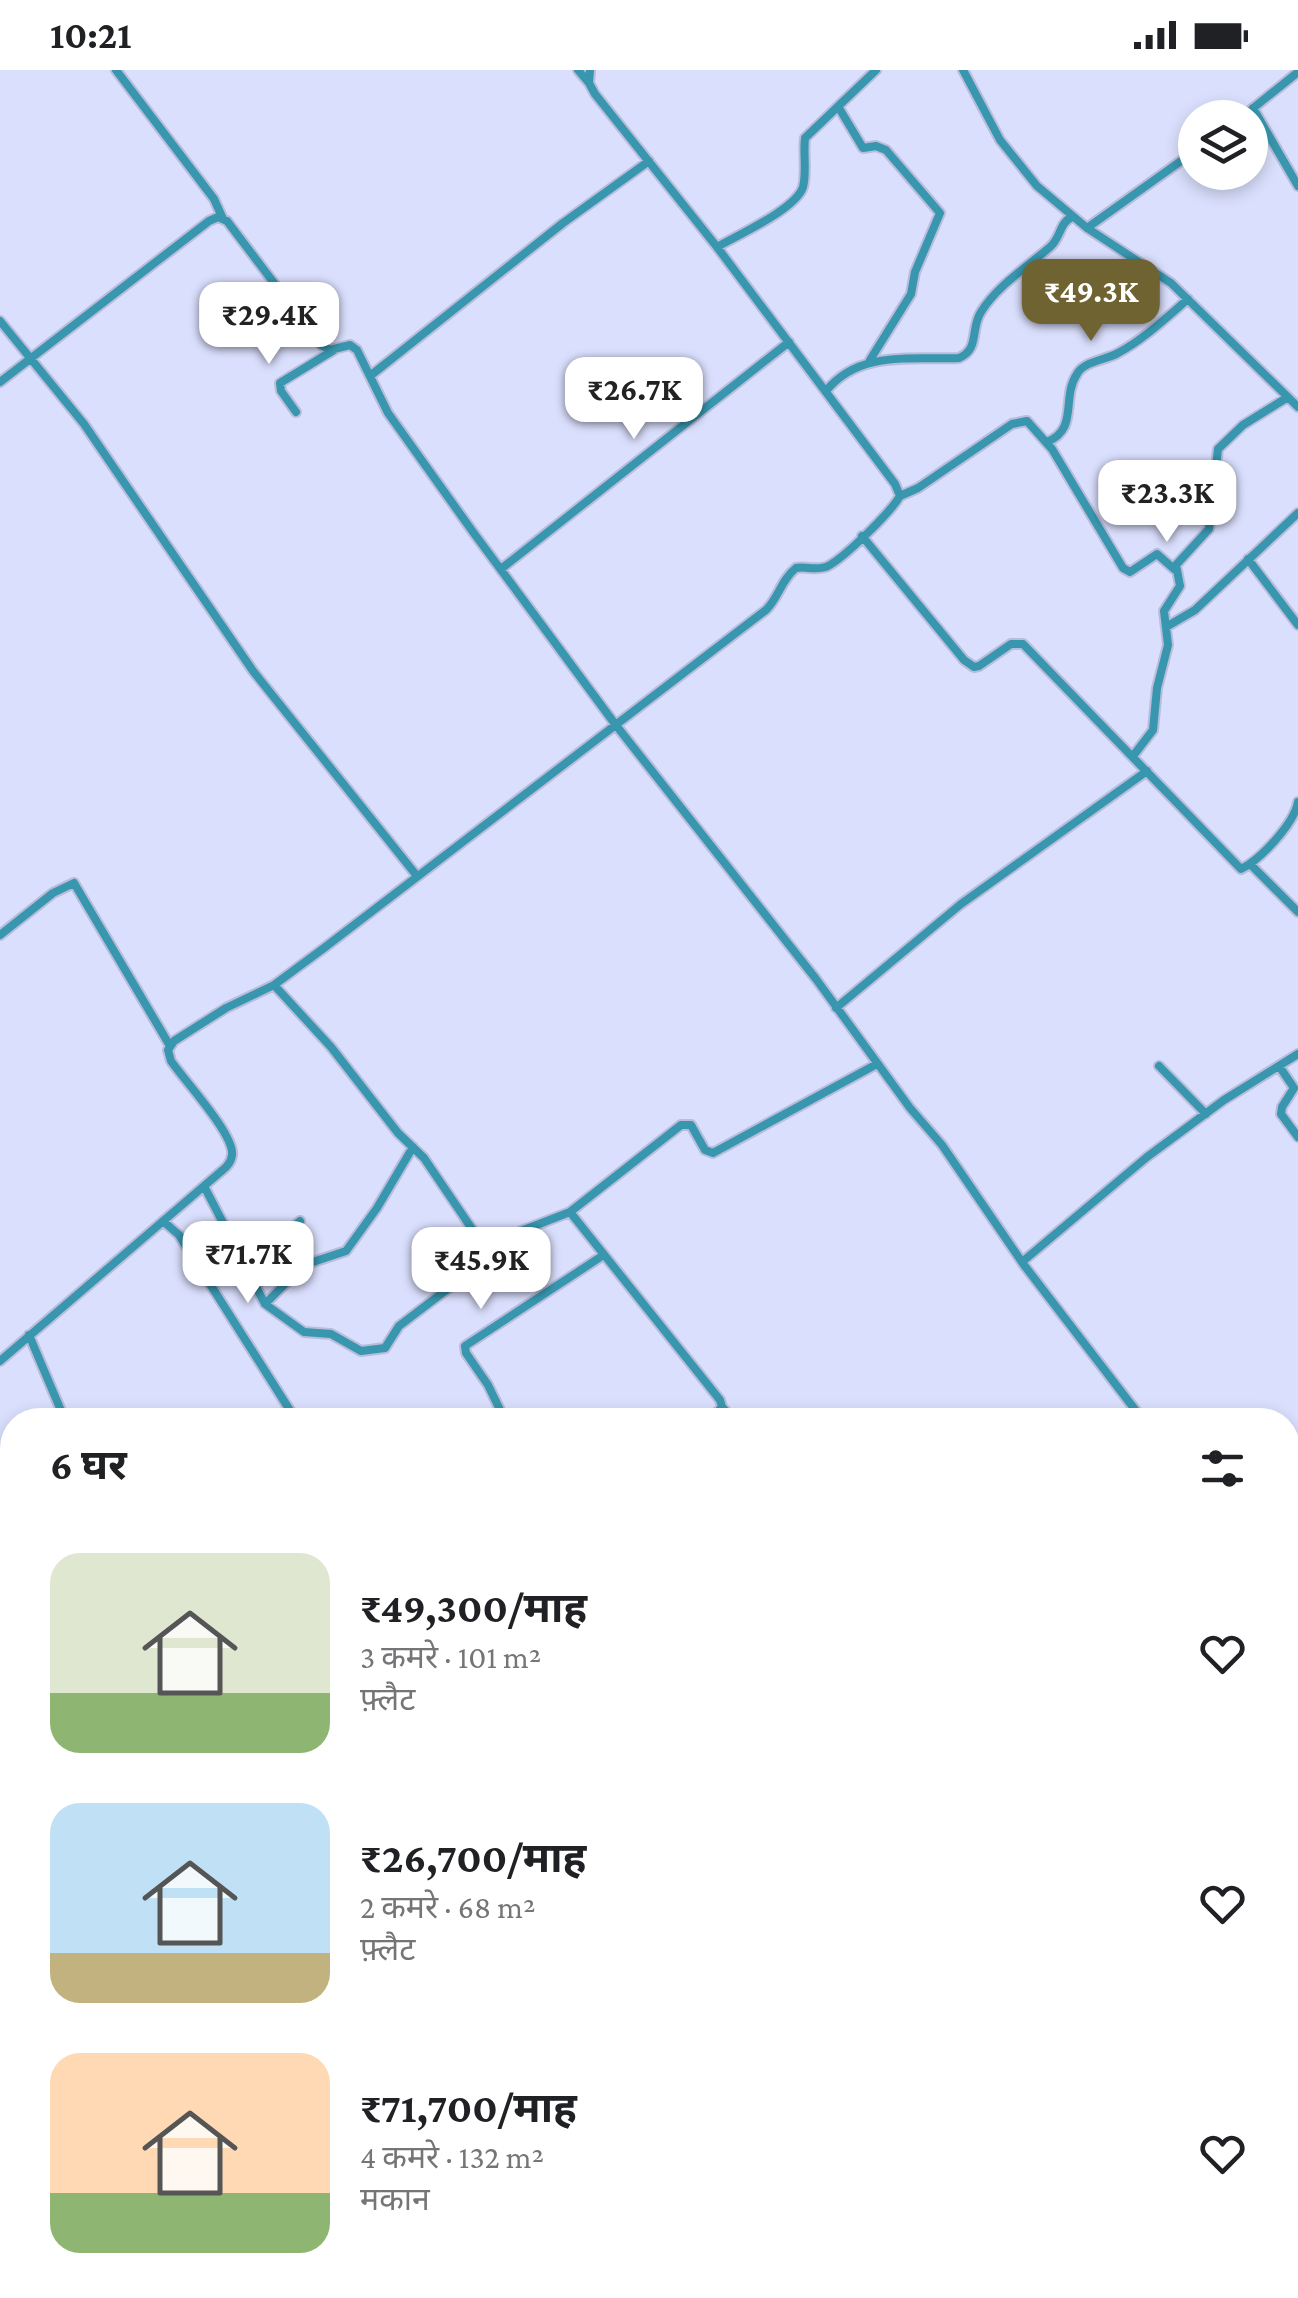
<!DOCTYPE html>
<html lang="hi">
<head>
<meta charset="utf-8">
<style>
	body { margin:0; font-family:"Crimson Pro","Noto Sans Devanagari",serif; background:#f6f6f6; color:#202124; height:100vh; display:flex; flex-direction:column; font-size:38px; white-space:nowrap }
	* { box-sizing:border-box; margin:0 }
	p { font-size:32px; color:#757577 }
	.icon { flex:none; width:55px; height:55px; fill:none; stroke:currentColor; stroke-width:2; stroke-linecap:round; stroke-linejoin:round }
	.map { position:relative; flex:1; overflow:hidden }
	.drawer { position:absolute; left:0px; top:1338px; width:1300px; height:892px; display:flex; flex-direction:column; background:#fff; border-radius:40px 40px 0 0; box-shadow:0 5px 15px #0003 }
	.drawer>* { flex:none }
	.tools { position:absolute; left:1178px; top:30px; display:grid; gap:20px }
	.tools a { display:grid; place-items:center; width:90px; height:90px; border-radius:50%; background:#fff; box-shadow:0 5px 15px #0003; font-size:50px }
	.price { position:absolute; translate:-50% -85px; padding:0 22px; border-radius:20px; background:#fff; color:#222; font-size:32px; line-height:65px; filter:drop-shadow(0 2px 5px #0008) }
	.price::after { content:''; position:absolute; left:50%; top:60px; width:30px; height:22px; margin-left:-15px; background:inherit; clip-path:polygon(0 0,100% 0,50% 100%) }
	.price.current { background:#6f6431; color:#fff }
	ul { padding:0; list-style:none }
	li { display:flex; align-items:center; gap:30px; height:250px; padding:0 50px }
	li span { display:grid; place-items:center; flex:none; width:280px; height:200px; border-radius:30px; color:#555 }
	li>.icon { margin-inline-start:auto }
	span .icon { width:120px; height:120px; fill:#fffc; stroke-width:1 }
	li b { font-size:42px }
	h2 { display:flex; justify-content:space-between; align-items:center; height:120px; padding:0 50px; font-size:42px }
	.status { display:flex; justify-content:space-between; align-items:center; height:70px; padding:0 50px; background:#fff; direction:ltr }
	.status svg { height:28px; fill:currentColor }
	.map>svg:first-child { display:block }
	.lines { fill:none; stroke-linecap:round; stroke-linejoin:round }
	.minor-casing { stroke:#b9bddb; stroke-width:12 }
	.minor { stroke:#3897af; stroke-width:8 }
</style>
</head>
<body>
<div class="status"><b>10:21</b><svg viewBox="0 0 49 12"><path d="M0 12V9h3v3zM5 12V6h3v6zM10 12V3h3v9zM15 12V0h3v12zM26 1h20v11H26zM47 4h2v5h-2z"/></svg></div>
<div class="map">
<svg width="1298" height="2228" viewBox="0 0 1298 2228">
	<rect width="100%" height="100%" fill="#dadffd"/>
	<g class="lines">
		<!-- minor casing -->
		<g class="minor-casing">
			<path id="minor" d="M116 0 214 129 223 149
				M578 0 589 13
				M963 0 1000 70 1037 116 1087 158 1171 213 1298 337
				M839 38 863 78 876 76 886 80 940 143 915 202 911 224 870 290
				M1253 38 1298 116
				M1241 48 1298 2
				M1087 158 1195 81
				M717 177C738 165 796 139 803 117 807 102 803 83 805 68L876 0
				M0 251 84 354 253 601 417 806
				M370 306 563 153 649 91
				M0 312 209 151 218 147 227 151 321 275 330 280 350 275 357 280 388 343 473 462 615 654 816 909 910 1038 942 1075 1024 1195 1143 1350
				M826 321C859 280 911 290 959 288 980 279 970 259 981 242 997 216 1028 196 1050 177 1061 168 1059 153 1072 147
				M296 342 281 321 280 313 334 280
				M1047 372C1079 359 1061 328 1077 304 1084 291 1106 290 1118 283 1144 269 1166 248 1188 229
				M900 426 918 418 1012 354 1027 351 1052 379 1123 498 1130 502 1157 484 1174 499
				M862 466 964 590 974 597 979 596 1011 574H1023L1241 799C1260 790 1294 754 1298 732
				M1248 489 1298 555
				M501 499 789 272
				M1166 557 1195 540 1298 443
				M1133 686 1153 660 1157 618 1168 575 1164 541 1180 516 1176 495 1209 459 1218 379 1243 355 1288 327
				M1250 794 1298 842
				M0 865 53 823 74 813 170 976
				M274 915 331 977 398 1063 424 1088 487 1181 495 1183 521 1161 570 1142
				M836 938 961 834 1147 701
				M1159 996 1206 1044
				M1279 996 1294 1018 1282 1037 1281 1044 1298 1067
				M204 1116 265 1234 304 1262 331 1264 361 1281 385 1278 399 1256 495 1183
				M163 1151 179 1165 296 1350
				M1022 1192 1147 1087 1224 1030 1298 984
				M247 1196 300 1151
				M265 1234 304 1195 346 1181 377 1138 413 1077
				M29 1265 65 1350
				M0 1291 218 1104C224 1099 231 1094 232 1085 235 1065 184 1010 171 991L168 980 174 971 226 938 274 915 324 878 766 540C779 527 781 510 796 498 806 496 818 501 828 496 845 487 890 443 900 426L895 414 717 177 595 24 589 13 590 0
				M722 1337 734 1350
				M501 1350 503 1346 488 1315 466 1283 465 1276 602 1186
				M710 1350 722 1337 720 1330 570 1142 681 1055H691L705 1080 713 1083 877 994
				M1288 1386 1298 1371
				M1288 1437 1298 1446
				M0 1518 12 1513
				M0 1558 12 1574
				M0 1663 12 1653
				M0 1805 12 1799
				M1288 2150 1298 2164
				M499 2218 506 2228
				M398 2228 421 2220 449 2228
				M1148 2228 1161 2218"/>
		</g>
		<!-- minor -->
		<use href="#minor" class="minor"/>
	</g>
</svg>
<div class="tools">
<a><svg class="icon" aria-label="layers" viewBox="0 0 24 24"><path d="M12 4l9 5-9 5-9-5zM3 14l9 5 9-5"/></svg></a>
</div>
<b class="price current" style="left:1091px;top:274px">₹49.3K</b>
<b class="price" style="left:269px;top:297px">₹29.4K</b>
<b class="price" style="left:634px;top:372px">₹26.7K</b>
<b class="price" style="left:1167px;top:475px">₹23.3K</b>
<b class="price" style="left:248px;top:1236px">₹71.7K</b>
<b class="price" style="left:481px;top:1242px">₹45.9K</b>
<section class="drawer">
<h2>6 घर<svg class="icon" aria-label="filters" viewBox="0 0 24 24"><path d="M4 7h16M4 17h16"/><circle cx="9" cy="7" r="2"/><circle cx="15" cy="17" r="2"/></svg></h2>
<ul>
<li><span style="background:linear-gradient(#dfe7d0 70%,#8fb573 0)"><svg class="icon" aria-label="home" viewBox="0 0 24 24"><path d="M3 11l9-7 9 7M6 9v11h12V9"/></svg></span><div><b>₹49,300/माह</b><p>3 कमरे · 101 m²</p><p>फ़्लैट</p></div><svg class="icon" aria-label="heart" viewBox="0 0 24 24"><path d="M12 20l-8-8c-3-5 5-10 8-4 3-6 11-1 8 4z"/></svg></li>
<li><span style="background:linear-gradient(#bfe0f5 75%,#c2b280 0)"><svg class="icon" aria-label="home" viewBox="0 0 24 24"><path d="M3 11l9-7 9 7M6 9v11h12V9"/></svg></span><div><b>₹26,700/माह</b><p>2 कमरे · 68 m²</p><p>फ़्लैट</p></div><svg class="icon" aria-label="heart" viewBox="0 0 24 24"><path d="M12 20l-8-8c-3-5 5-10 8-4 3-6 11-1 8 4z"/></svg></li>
<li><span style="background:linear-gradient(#ffd9b3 70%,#8fb573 0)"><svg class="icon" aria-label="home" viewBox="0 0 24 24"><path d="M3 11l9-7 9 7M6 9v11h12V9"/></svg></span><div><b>₹71,700/माह</b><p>4 कमरे · 132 m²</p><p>मकान</p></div><svg class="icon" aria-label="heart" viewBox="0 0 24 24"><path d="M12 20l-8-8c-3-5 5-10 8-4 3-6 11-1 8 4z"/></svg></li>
</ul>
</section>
</div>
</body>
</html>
